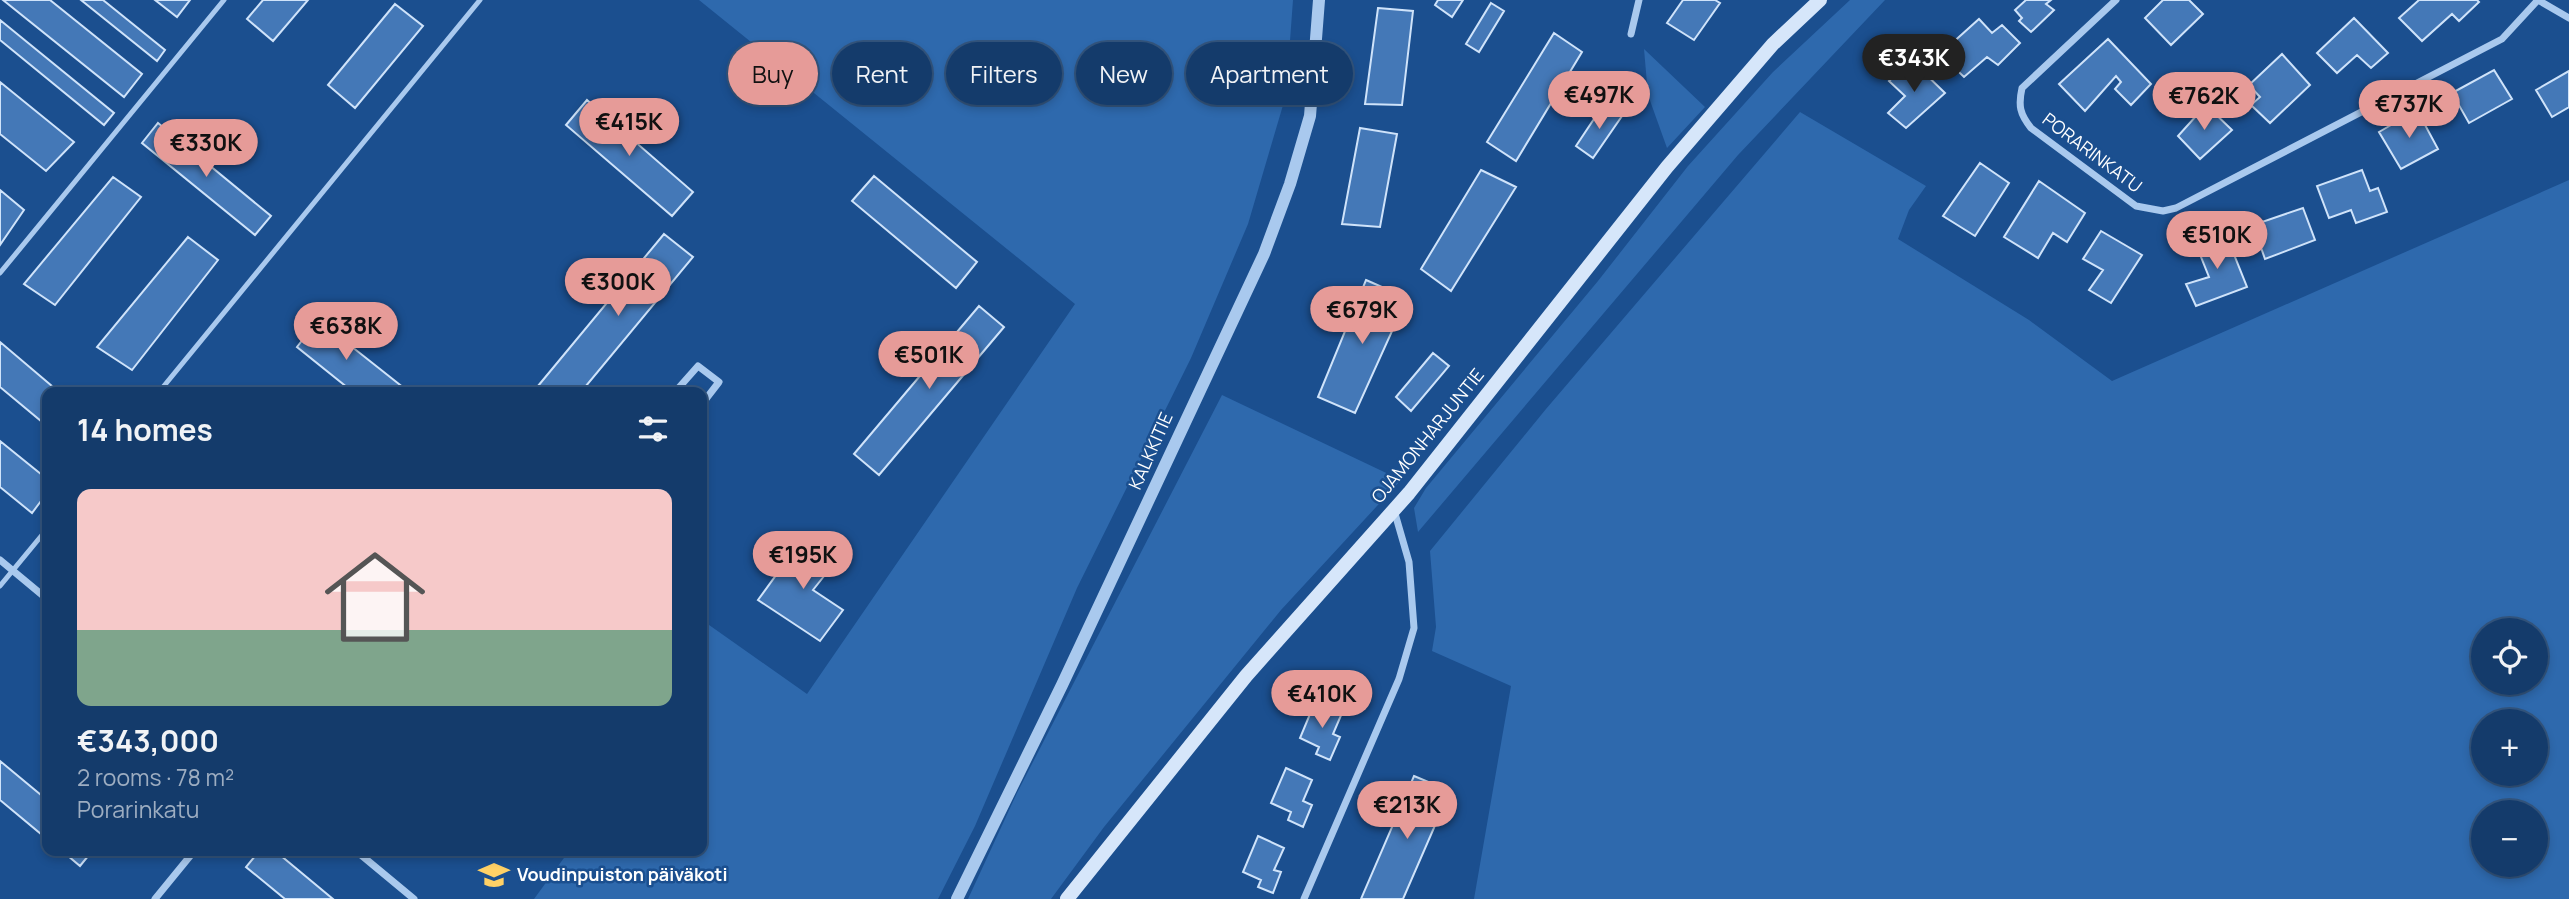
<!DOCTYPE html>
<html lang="en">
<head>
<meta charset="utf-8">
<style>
	body { margin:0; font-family:Manrope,sans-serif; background:#214673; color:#f1f3f6; height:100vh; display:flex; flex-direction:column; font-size:26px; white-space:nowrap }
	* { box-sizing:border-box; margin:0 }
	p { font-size:23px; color:#9dadc1 }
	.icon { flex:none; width:38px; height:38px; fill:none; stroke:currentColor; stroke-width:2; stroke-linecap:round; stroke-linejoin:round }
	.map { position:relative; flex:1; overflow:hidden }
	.sheet { position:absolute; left:42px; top:387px; width:665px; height:469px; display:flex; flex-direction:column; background:#143b6b; border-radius:14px; box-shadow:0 4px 10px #0003,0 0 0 2px #33557e }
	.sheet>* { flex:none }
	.guide { position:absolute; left:728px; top:42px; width:665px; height:63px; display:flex; gap:14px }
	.tools { position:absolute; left:2471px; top:618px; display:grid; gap:14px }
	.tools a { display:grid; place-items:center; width:77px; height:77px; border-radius:50%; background:#143b6b; box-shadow:0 4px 10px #0003,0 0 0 2px #33557e; font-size:35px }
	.price { position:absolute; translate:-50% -60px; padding:0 16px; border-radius:24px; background:#e69b98; color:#111; font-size:23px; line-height:46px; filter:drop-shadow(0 2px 4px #0008) }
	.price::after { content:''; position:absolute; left:50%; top:42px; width:21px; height:16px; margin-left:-10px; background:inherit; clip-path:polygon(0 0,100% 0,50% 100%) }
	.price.selected { background:#222; color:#fff }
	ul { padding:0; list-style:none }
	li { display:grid; align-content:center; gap:14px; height:371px; padding:0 35px }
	li span { display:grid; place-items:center; height:217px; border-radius:14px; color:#555 }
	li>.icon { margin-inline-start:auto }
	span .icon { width:126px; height:126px; fill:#fffc; stroke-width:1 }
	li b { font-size:30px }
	h2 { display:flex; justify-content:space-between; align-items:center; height:84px; padding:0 35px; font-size:30px }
	.chip { padding:0 24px; border-radius:32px; background:#143b6b; box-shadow:0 4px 10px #0003,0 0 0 2px #33557e; font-size:24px; line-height:63px }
	.chip.selected { background:#e69b98; color:#111 }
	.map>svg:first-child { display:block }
	.green { fill:#2e69ad; fill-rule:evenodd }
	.building { fill:#4478b7; stroke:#cfe3fa; stroke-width:2 }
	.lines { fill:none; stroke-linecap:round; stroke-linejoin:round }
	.service { stroke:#a9c9ee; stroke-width:5 }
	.minor { stroke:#a9c9ee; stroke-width:7 }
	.tertiary { stroke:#a9c9ee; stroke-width:12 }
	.secondary { stroke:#d6e6fa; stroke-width:14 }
	.labels { text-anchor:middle; stroke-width:5; stroke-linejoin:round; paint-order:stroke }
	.street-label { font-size:18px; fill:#fff; stroke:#1b4f8f }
	.poi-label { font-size:18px; font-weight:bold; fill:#fff; stroke:#1b4f8f; text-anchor:start }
</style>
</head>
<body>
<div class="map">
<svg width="2569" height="899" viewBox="0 0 2569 899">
	<rect width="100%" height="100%" fill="#1b4f8f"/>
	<!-- green -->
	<path class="green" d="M699 0H1293L1286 95 1248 224 1191 358 1077 588 975 826 938 899H534L569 851 702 850V620L807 694 1075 304Z
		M1850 0H1885L1738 155 1418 532 1414 508 1426 488 1598 281 1688 166 1773 72Z
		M1644 49 1705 107 1667 148 1648 95Z
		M1800 112 1926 186 1909 210 1898 239 2029 320 2112 381 2569 180V899H1474L1511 686 1432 651 1436 627 1430 551 1546 409ZM2483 630H2536V682H2483ZM2536 721V774H2483V721ZM2536 812V864H2483V812Z
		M1222 395 1401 480 1281 610 1104 827 1051 899H968L1017 793Z"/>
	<!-- building -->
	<path class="building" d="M3 0H50L142 74 124 97Z
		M81 0H103L165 50 157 61Z
		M155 0H190L177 17Z
		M263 0H308L273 41 247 19Z
		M1438 0H1463L1452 17 1435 5Z
		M1683 0H1715L1720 3 1694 40 1667 23Z
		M2026 0H2051L2046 4 2054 10 2031 32 2019 21 2022 18 2015 10Z
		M2163 0H2189L2203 14 2171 45 2145 18Z
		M2419 0H2477L2479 2 2459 21 2452 14 2422 41 2399 18Z
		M1491 3 1504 11 1479 52 1466 44Z
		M395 4 423 26 355 108 328 85Z
		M1378 8 1413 11 1402 105 1365 104Z
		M2354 18 2388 53 2371 68 2357 55 2337 73 2317 53Z
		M1979 19 1992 33 2002 25 2020 43 1998 65 1987 57 1964 77 1940 54Z
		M0 20 114 113 104 125 0 40Z
		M1554 33 1582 52 1516 161 1487 142Z
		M2108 39 2151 84 2131 105 2115 89 2121 82 2116 76 2085 111 2059 84Z
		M2282 54 2310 85 2270 123 2251 105 2260 97 2249 85Z
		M1912 61 1945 93 1906 128 1888 113 1905 96 1889 81Z
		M2494 70 2512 99 2469 123 2452 93Z
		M2569 71V107L2552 117 2536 90Z
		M0 82 74 142 46 171 0 134Z
		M587 100 693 192 672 216 566 125Z
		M1604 104 1622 116 1593 158 1576 146Z
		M2206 105 2232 130 2200 159 2178 136Z
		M2417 110 2438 149 2401 169 2379 132Z
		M158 123 271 216 255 235 142 143Z
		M1360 128 1397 134 1380 227 1342 224Z
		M1980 163 2009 183 1975 236 1943 216Z
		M1481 170 1516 187 1451 291 1421 269Z
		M2362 170 2370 191 2378 188 2387 212 2356 223 2351 210 2329 218 2317 186Z
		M874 176 977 262 956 288 852 201Z
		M113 177 141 197 55 305 24 284Z
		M2039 181 2085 213 2067 242 2053 233 2038 258 2004 237Z
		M0 190 24 210 0 245Z
		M2303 208 2315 240 2265 259 2253 225Z
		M2101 231 2142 255 2111 303 2089 290 2103 270 2083 259Z
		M2225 232 2247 287 2196 306 2186 284 2209 277 2195 242Z
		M664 234 693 257 581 392H545L538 386Z
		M188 237 218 260 132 370 97 347Z
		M1366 280 1407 298 1355 413 1318 397Z
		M979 306 1004 327 879 475 854 454Z
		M318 320 409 392H353L297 347Z
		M0 342 59 392H47V426L0 387Z
		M1433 353 1449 366 1411 411 1396 397Z
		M0 441 47 479V493L32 513 0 487Z
		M803 538 836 561 813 590 843 610 820 641 758 600Z
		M1315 702 1342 713 1333 734 1340 737 1330 760 1316 754 1319 747 1300 738Z
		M0 761 47 800V839L0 800Z
		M1286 768 1312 780 1303 801 1312 805 1303 827 1288 820 1291 812 1271 803Z
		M1414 776 1450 791 1403 899H1361Z
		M1258 836 1284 848 1274 870 1281 872 1273 893 1258 887 1261 880 1243 872Z
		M61 850H93L80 866Z
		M260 850H274L333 899H285L246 867Z"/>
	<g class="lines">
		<!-- service -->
		<path class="service" d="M0 273 224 0
			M159 392 480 0
			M0 586 47 529"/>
		<!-- minor -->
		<path class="minor" d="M2116 0 2022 88C2018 106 2020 114 2031 128L2136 206 2163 211 2176 208 2502 39 2538 0
			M2538 0 2569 18
			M1631 34 1639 0
			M675 392 698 366 719 382 702 404
			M0 560 47 599
			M355 850 414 899
			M155 899 195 850
			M1304 899 1399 679 1414 628 1409 562 1394 510"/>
		<!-- tertiary -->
		<path class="tertiary" d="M957 899 1062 685 1264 254 1290 184 1310 116 1319 0"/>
		<!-- secondary -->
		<path class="secondary" d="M1067 899 1246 676 1409 493 1667 167 1773 44 1820 0"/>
	</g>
	<!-- icons -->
	<defs>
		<g id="school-bare" transform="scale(2.415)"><path d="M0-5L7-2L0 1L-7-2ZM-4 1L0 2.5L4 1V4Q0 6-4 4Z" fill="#ffd166" stroke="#1b4f8f" stroke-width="2.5" paint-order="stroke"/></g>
	</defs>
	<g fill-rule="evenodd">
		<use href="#school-bare" x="494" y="875"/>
	</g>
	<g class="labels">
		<!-- street labels -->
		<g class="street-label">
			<text transform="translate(2092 153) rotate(37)" y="6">PORARINKATU</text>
			<text transform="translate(1428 436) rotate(-51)" y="6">OJAMONHARJUNTIE</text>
			<text transform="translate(1151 451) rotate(-66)" y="6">KALKKITIE</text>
		</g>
		<!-- poi labels -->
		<g class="poi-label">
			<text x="517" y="881">Voudinpuiston päiväkoti</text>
		</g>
	</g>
</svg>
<div class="tools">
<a><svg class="icon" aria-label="locate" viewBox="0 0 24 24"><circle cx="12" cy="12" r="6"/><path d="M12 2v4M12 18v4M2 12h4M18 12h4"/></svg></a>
<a>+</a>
<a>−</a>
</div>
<b class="price selected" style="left:1914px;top:94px">€343K</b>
<b class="price" style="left:1599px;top:131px">€497K</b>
<b class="price" style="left:2204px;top:132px">€762K</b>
<b class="price" style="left:2409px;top:140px">€737K</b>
<b class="price" style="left:629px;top:158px">€415K</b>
<b class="price" style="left:206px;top:179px">€330K</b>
<b class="price" style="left:2217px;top:271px">€510K</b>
<b class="price" style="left:618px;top:318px">€300K</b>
<b class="price" style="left:1362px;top:346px">€679K</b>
<b class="price" style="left:346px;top:362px">€638K</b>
<b class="price" style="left:929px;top:391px">€501K</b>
<b class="price" style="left:803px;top:591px">€195K</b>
<b class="price" style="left:1322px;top:730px">€410K</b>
<b class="price" style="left:1407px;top:841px">€213K</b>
<div class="guide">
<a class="chip selected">Buy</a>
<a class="chip">Rent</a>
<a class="chip">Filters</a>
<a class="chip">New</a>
<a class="chip">Apartment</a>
</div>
<section class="sheet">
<h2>14 homes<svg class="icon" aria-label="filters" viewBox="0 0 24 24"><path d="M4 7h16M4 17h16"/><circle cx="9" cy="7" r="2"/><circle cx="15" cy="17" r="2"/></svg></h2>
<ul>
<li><span style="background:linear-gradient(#f6c9c9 65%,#7fa58c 0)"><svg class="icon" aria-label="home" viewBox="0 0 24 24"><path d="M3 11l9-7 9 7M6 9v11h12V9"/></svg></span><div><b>€343,000</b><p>2 rooms · 78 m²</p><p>Porarinkatu</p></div></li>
</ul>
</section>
</div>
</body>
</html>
